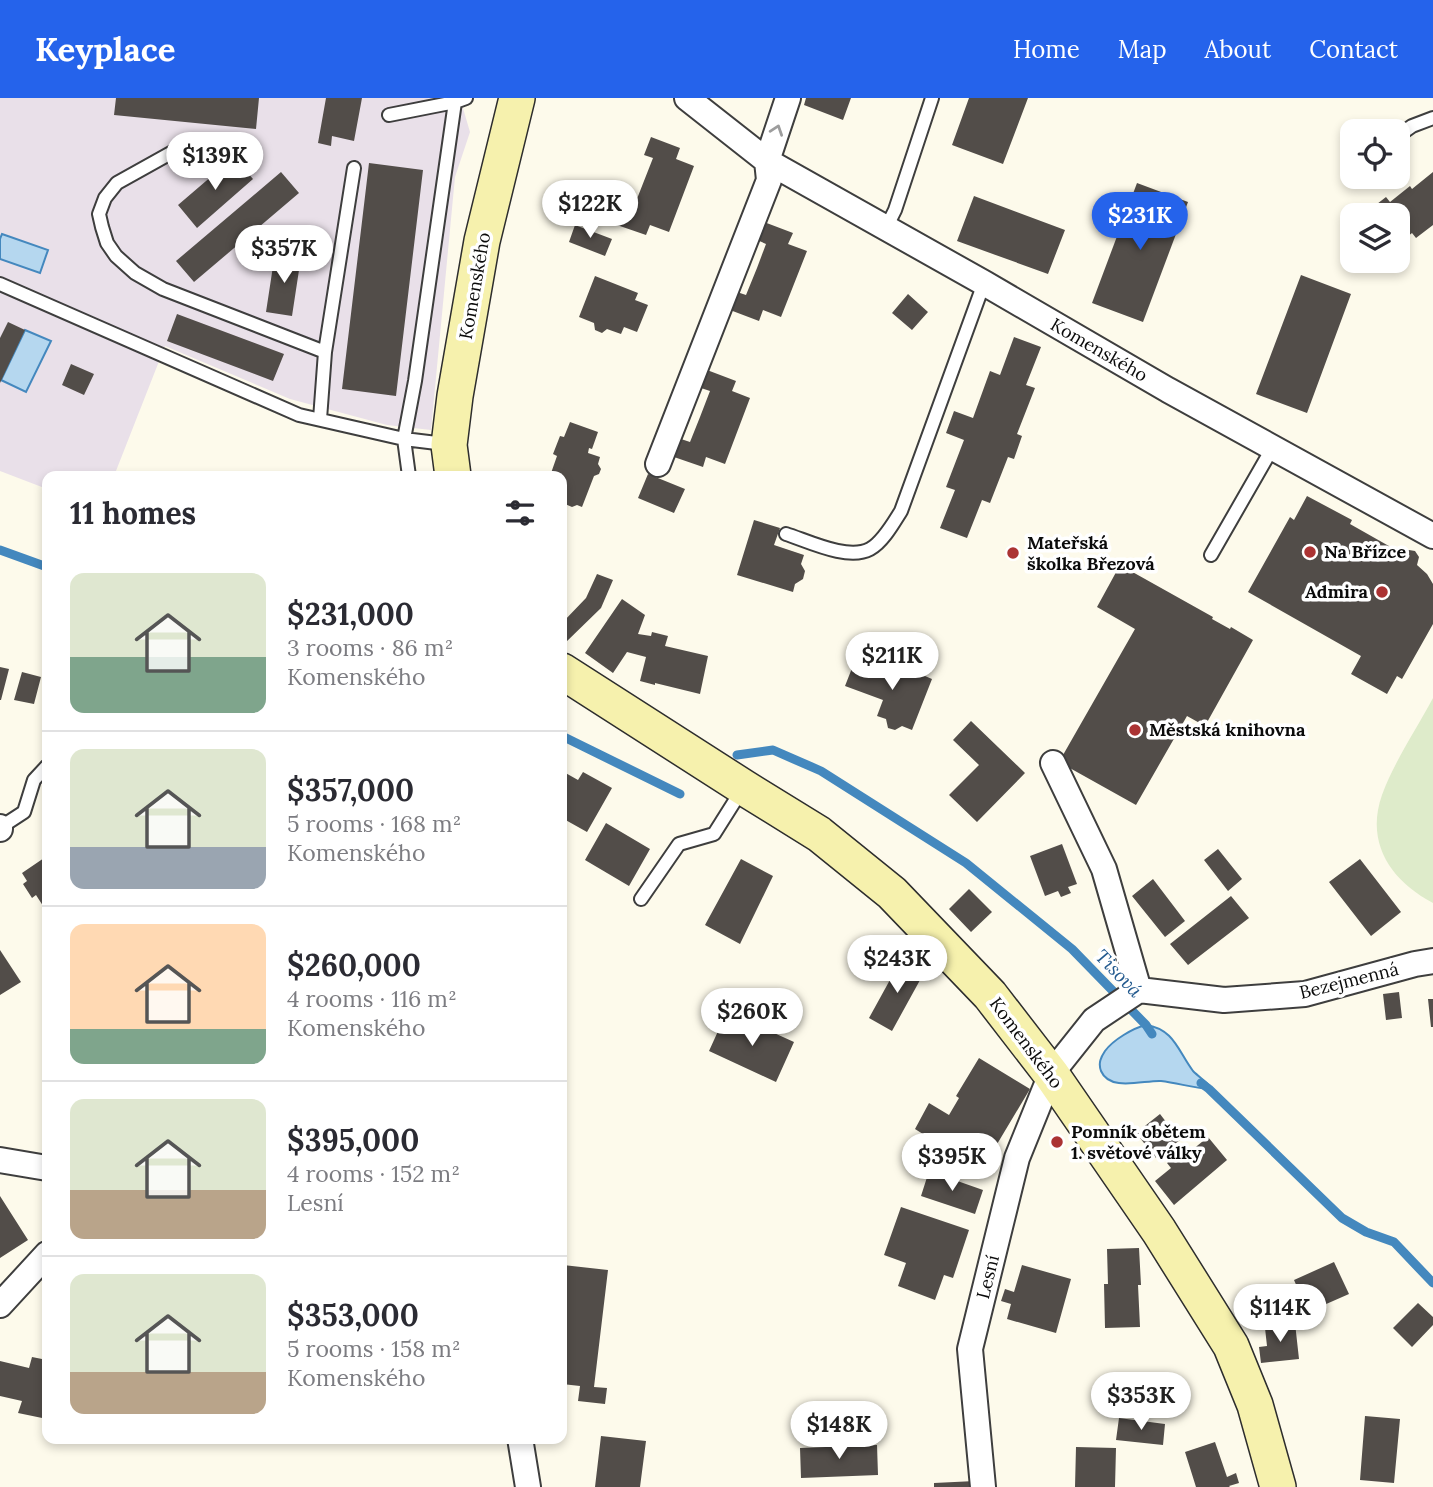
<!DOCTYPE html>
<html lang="en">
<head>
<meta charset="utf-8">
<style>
	body { margin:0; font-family:Lora,serif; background:#f2f2f3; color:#2b2b33; height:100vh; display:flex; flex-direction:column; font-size:26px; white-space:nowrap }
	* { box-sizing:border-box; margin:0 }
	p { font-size:23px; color:#7c7c81 }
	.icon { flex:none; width:38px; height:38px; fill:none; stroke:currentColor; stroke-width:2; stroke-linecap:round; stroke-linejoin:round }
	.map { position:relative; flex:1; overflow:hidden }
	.panel { position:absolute; left:42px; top:373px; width:525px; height:973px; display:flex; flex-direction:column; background:#fff; border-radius:14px; box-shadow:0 4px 10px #0003 }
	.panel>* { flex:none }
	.controls { position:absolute; left:1340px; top:21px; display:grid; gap:14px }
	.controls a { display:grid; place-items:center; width:70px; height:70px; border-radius:14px; background:#fff; box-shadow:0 4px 10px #0003; font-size:35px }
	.price { position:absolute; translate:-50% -60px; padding:0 16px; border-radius:24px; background:#fff; color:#222; font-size:23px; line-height:46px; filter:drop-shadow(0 2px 4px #0008) }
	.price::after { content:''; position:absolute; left:50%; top:42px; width:21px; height:16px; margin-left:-10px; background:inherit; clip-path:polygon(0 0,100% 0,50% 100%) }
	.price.current { background:#2563eb; color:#fff }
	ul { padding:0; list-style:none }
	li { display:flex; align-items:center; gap:21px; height:175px; padding:0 28px }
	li+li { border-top:2px solid #e1e1e2 }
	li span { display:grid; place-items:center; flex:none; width:196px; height:140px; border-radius:14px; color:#555 }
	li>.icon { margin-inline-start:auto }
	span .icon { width:84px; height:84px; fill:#fffc; stroke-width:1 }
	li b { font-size:30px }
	h2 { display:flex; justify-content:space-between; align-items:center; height:84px; padding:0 28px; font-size:30px }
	header { display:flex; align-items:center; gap:42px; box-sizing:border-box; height:98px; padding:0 35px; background:#2563eb; color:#fff }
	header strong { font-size:33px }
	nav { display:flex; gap:38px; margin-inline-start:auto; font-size:24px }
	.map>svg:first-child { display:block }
	.industrial { fill:#e9e0e9 }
	.pitch { fill:#deebca }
	.water { fill:#b5d7ef; stroke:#4488be; stroke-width:2 }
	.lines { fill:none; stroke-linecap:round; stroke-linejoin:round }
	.stream { stroke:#4488be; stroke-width:9 }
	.building { fill:#524d49 }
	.lane-casing { stroke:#3e3e3e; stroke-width:16 }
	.street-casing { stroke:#3e3e3e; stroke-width:28 }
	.secondary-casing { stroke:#2d2d2d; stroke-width:38 }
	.lane { stroke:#fff; stroke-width:12 }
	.street { stroke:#fff; stroke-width:24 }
	.secondary { stroke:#f6f1ad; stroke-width:35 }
	.oneway { stroke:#9d9d9d }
	.poi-dot { fill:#ab3333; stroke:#fff; stroke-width:2.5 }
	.labels { text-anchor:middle; stroke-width:7; stroke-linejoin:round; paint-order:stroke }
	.street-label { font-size:18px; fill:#0b0b0b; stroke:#fff }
	.poi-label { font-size:18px; font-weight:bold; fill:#0b0b0b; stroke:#fff; text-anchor:start }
	.water-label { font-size:19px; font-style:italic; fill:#235a8e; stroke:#fff }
</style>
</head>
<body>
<header>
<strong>Keyplace</strong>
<nav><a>Home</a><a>Map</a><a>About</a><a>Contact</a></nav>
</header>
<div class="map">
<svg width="1433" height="1389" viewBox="0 0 1433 1389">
	<rect width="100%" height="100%" fill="#fdfaeb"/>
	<!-- industrial -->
	<path class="industrial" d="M0 0H460L470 34 455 79 431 332 387 327 290 301 165 248 114 378H47V391L0 373Z"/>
	<!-- pitch -->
	<path class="pitch" d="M1433 600V805C1391 783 1365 745 1382 697 1393 666 1417 630 1433 600Z"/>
	<!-- water -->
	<path class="water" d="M2 136 48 152 40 175 0 161V141Z
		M25 232 51 243 26 294 1 282Z
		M1146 927C1174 931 1178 953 1193 973 1198 978 1205 983 1210 988L1209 991C1193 990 1178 985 1161 983 1144 982 1110 994 1101 973 1098 965 1101 959 1105 953 1113 942 1133 930 1146 927Z"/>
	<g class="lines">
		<!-- stream -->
		<path class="stream" d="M0 452 47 469
			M562 638 680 696
			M737 657 773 652 821 673 966 765 1072 851 1146 927 1152 936
			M1201 985 1209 991 1342 1120 1366 1134 1394 1144 1433 1185"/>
	</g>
	<!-- building -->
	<path class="building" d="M116 0H259L256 31 114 17Z
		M326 0H362L354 43 332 38 331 48 318 45Z
		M806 0H851L843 22 804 7Z
		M969 0H1028L1003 66 952 47Z
		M651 39 680 50 676 61 694 68 669 134 650 127 646 137 617 127 624 109 633 111 653 60 644 57Z
		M234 59 253 81 197 130 178 107Z
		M369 65 423 72 396 298 342 291Z
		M281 74 299 95 194 184 176 163Z
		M1433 74V127L1416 140 1412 135 1398 146V117H1371L1368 113 1386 99 1390 104 1410 88 1412 91Z
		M1137 85 1188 104 1143 224 1092 205Z
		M974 98 1065 132 1048 176 957 143Z
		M764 124 793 135 788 146 807 153 781 219 763 212 759 223 730 212 737 194 746 197 757 170 766 146 757 142Z
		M575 127 612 141 605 158 569 144Z
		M275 155 301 159 292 218 266 214Z
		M1301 177 1351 196 1307 315 1256 296Z
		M595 178 638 195 635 202 648 207 637 234 624 229 621 236 607 231 602 235 595 232 594 225 579 219Z
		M908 196 928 214 912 232 892 215Z
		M177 216 284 256 273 283 167 243Z
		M8 224 25 232 0 285V240Z
		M1014 239 1041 249 1026 287 1035 290 1017 336 1022 338 1014 361 1008 359 990 405 982 402 967 440 940 430 955 392 946 389 964 342 946 335 954 313 973 320 990 273 1000 277Z
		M71 266 94 276 84 297 62 287Z
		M707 272 736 283 732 293 750 300 725 366 706 359 703 369 674 359 681 341 690 344 700 319 710 293 701 290Z
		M570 324 598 334 592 351 589 350 588 355 600 359 598 366 601 371 599 376 594 378 582 409 577 407 572 409 565 406 562 401V378H550L557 358 553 356 560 338 564 339Z
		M648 376 685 391 674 415 638 400Z
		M1307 398 1352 422 1350 426 1403 456 1409 452 1415 453 1419 459 1417 467 1427 476 1433 486V526L1402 581 1397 578 1387 596 1351 576 1361 558 1248 494 1290 419 1294 422Z
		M754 422 780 430 774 447 804 457 801 466 805 473 803 481 795 486 793 494 737 477Z
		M1120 467 1213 519 1212 521 1230 531 1231 529 1253 542 1205 628 1187 618 1136 707 1059 664 1135 531 1097 509Z
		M597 476 613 482 601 510 564 546 562 544V525L586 500Z
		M622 501 645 517 638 536 651 538 652 534 668 538 665 548 708 558 700 596 655 585V587L640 583 646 559 627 554 613 575 585 555Z
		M856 560 885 571 883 576 892 580 897 566 932 581 912 632 902 628 895 632 888 630 886 621 877 618 883 602 845 588Z
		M0 569 9 571 1 602H0Z
		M22 574 41 579 34 606 14 602Z
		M971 623 1025 675 977 724 949 697 979 667 953 642Z
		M562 673 578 682 583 674 612 690 587 734 562 720Z
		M606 725 650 751 629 788 585 762Z
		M1062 746 1077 786 1068 789 1071 795 1061 799 1058 793 1045 798 1030 758Z
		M1218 751 1242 781 1228 793 1204 762Z
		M47 758V814L36 797 32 800 23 786 27 783 22 775Z
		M741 761 773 778 740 846 705 827Z
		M1360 761 1401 814 1371 838 1329 784Z
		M1153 781 1185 823 1165 839 1132 798Z
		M969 791 992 814 971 834 949 811Z
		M1231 798 1249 820 1188 867 1170 846Z
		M0 852 21 884 0 897Z
		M902 860 925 873 892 933 869 920Z
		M1399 894 1402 920 1386 922 1383 896Z
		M1428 901H1433V929H1431Z
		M724 920 746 930 748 923 794 944 776 984 709 953Z
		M979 960 1030 991 981 1073 915 1031 929 1005 949 1017 959 1000 956 998Z
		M562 1004 567 1005 564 1032H562Z
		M1160 1016 1180 1042 1156 1060 1136 1035Z
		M1208 1039 1227 1062 1174 1107 1155 1083 1171 1070 1167 1065 1177 1057 1181 1061Z
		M929 1073 983 1092 975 1116 921 1098Z
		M0 1098 28 1142 0 1160Z
		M901 1109 969 1132 953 1180 944 1177 935 1202 898 1188 906 1165 884 1157Z
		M1139 1150 1141 1187H1138L1140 1229 1105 1230 1104 1186H1108L1107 1151Z
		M1334 1164 1349 1196 1308 1214 1294 1182Z
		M563 1167 608 1172 594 1289 607 1290 605 1306 578 1303 580 1288 562 1286Z
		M1022 1167 1071 1181 1056 1235 1007 1221 1011 1206 1001 1203 1005 1191 1014 1194Z
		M1259 1187 1263 1198 1247 1206 1241 1195Z
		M1418 1205 1433 1219V1227L1412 1249 1393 1230Z
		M1295 1225 1299 1261 1261 1265 1259 1249 1267 1248 1265 1230Z
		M32 1259 47 1262V1321L18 1315 22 1303 0 1298V1263L29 1270Z
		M1365 1318 1400 1321 1394 1385 1360 1382Z
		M1119 1320 1165 1326 1163 1347 1116 1342Z
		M601 1338 646 1343 640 1389H595Z
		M1215 1344 1227 1379 1236 1375 1239 1385 1229 1388 1230 1389H1196L1185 1354Z
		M877 1347 878 1377 801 1380 800 1350Z
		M1076 1349 1116 1350 1115 1389H1075Z
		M975 1383V1389H934V1385Z"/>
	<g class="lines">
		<!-- lane casing -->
		<g class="lane-casing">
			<path id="lane" d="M389 17 455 4
				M1398 38 1412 28 1433 20
				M187 46 117 85 105 100 99 116 102 129 107 145 116 158 135 175 163 191 325 254
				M886 130 895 112 932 0
				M0 186 299 317 404 341 415 283 455 4 466 0
				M320 321 325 254 354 70
				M409 378 404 341 445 346
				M786 436C808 443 848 463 870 451 883 444 894 424 901 413L984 185
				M1211 457 1273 349
				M1 729 24 714 34 682 47 668
				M641 801 679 746 714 736 743 690"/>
		</g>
		<!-- street casing -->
		<g class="street-casing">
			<path id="street" d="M687 0 767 63 984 185 1168 292 1433 438
				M658 366 769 82 767 63 788 0
				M1053 665 1104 771 1139 892
				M0 729V731
				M0 1062 47 1070
				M0 1207 47 1156
				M520 1340 528 1389
				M983 1389 970 1251 1017 1060 1051 976 1094 922 1139 892 1224 902 1305 896 1415 866 1433 863"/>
		</g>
		<!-- secondary casing -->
		<g class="secondary-casing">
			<path id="secondary" d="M453 378 449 347 455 298 482 143 517 0
				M562 573 743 689 819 736 892 795 990 897 1051 976 1159 1133 1231 1248 1255 1307 1278 1389"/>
		</g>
		<!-- lane -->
		<use href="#lane" class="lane"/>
		<!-- street -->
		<use href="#street" class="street"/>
		<!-- secondary -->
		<use href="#secondary" class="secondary"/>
	</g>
	<!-- one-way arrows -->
	<defs><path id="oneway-chevron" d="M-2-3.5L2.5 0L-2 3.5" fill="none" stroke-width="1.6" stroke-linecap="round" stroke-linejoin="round" transform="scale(1.75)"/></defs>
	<use class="oneway" href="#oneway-chevron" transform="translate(777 32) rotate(-71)"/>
	<!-- markers -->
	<g class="poi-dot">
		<circle cx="1310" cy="454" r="7"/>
		<circle cx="1013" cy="455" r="7"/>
		<circle cx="1382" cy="494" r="7"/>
		<circle cx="1135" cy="632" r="7"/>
		<circle cx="1057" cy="1044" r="7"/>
	</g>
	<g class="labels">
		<!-- street labels -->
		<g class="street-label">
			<text transform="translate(475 188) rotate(-80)" y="6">Komenského</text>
			<text transform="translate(1099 252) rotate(30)" y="6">Komenského</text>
			<text transform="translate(1349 883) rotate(-14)" y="6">Bezejmenná</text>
			<text transform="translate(1026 945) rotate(53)" y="6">Komenského</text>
			<text transform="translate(988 1179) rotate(-76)" y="6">Lesní</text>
		</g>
		<!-- poi labels -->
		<g class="poi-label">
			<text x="1027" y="451">Mateřská<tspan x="1027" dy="21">školka Březová</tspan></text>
			<text x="1324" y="460">Na Břízce</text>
			<text x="1368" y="500" text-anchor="end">Admira</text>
			<text x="1149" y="638">Městská knihovna</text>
			<text x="1071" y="1040">Pomník obětem<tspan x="1071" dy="21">1. světové války</tspan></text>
		</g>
		<!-- water labels -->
		<g class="water-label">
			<text transform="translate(1119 875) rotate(46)" y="7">Tisová</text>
		</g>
	</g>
</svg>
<div class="controls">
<a><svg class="icon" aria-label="locate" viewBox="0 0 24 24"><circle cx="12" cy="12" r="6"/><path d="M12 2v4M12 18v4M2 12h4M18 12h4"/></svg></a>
<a><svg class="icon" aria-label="layers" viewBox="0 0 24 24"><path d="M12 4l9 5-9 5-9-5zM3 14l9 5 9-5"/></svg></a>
</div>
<b class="price" style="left:215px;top:94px">$139K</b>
<b class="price" style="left:590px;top:142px">$122K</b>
<b class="price current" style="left:1140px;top:154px">$231K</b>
<b class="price" style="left:284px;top:187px">$357K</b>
<b class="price" style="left:892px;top:594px">$211K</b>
<b class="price" style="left:897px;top:897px">$243K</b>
<b class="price" style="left:752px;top:950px">$260K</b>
<b class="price" style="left:952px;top:1095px">$395K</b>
<b class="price" style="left:1280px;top:1246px">$114K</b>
<b class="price" style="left:1141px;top:1334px">$353K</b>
<b class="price" style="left:839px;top:1363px">$148K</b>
<section class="panel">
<h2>11 homes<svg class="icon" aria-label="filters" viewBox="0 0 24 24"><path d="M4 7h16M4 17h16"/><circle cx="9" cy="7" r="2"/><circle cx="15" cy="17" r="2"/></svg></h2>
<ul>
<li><span style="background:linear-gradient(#dfe7d0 60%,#7fa58c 0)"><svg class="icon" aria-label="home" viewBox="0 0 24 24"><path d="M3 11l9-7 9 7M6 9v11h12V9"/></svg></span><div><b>$231,000</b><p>3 rooms · 86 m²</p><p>Komenského</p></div></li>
<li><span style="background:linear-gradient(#dfe7d0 70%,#9aa5b1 0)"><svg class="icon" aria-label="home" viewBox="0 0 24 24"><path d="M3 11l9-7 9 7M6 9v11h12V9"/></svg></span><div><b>$357,000</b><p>5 rooms · 168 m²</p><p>Komenského</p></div></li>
<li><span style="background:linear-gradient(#ffd9b3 75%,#7fa58c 0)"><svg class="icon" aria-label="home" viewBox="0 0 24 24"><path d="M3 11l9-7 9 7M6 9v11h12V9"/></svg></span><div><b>$260,000</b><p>4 rooms · 116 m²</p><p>Komenského</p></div></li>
<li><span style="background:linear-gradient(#dfe7d0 65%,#b9a48a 0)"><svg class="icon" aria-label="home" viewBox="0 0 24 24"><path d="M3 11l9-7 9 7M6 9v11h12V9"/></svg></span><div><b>$395,000</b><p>4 rooms · 152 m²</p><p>Lesní</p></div></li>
<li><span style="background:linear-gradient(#dfe7d0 70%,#b9a48a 0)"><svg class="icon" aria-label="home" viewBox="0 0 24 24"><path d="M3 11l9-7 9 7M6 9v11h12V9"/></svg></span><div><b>$353,000</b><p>5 rooms · 158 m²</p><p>Komenského</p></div></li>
</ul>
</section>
</div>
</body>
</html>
